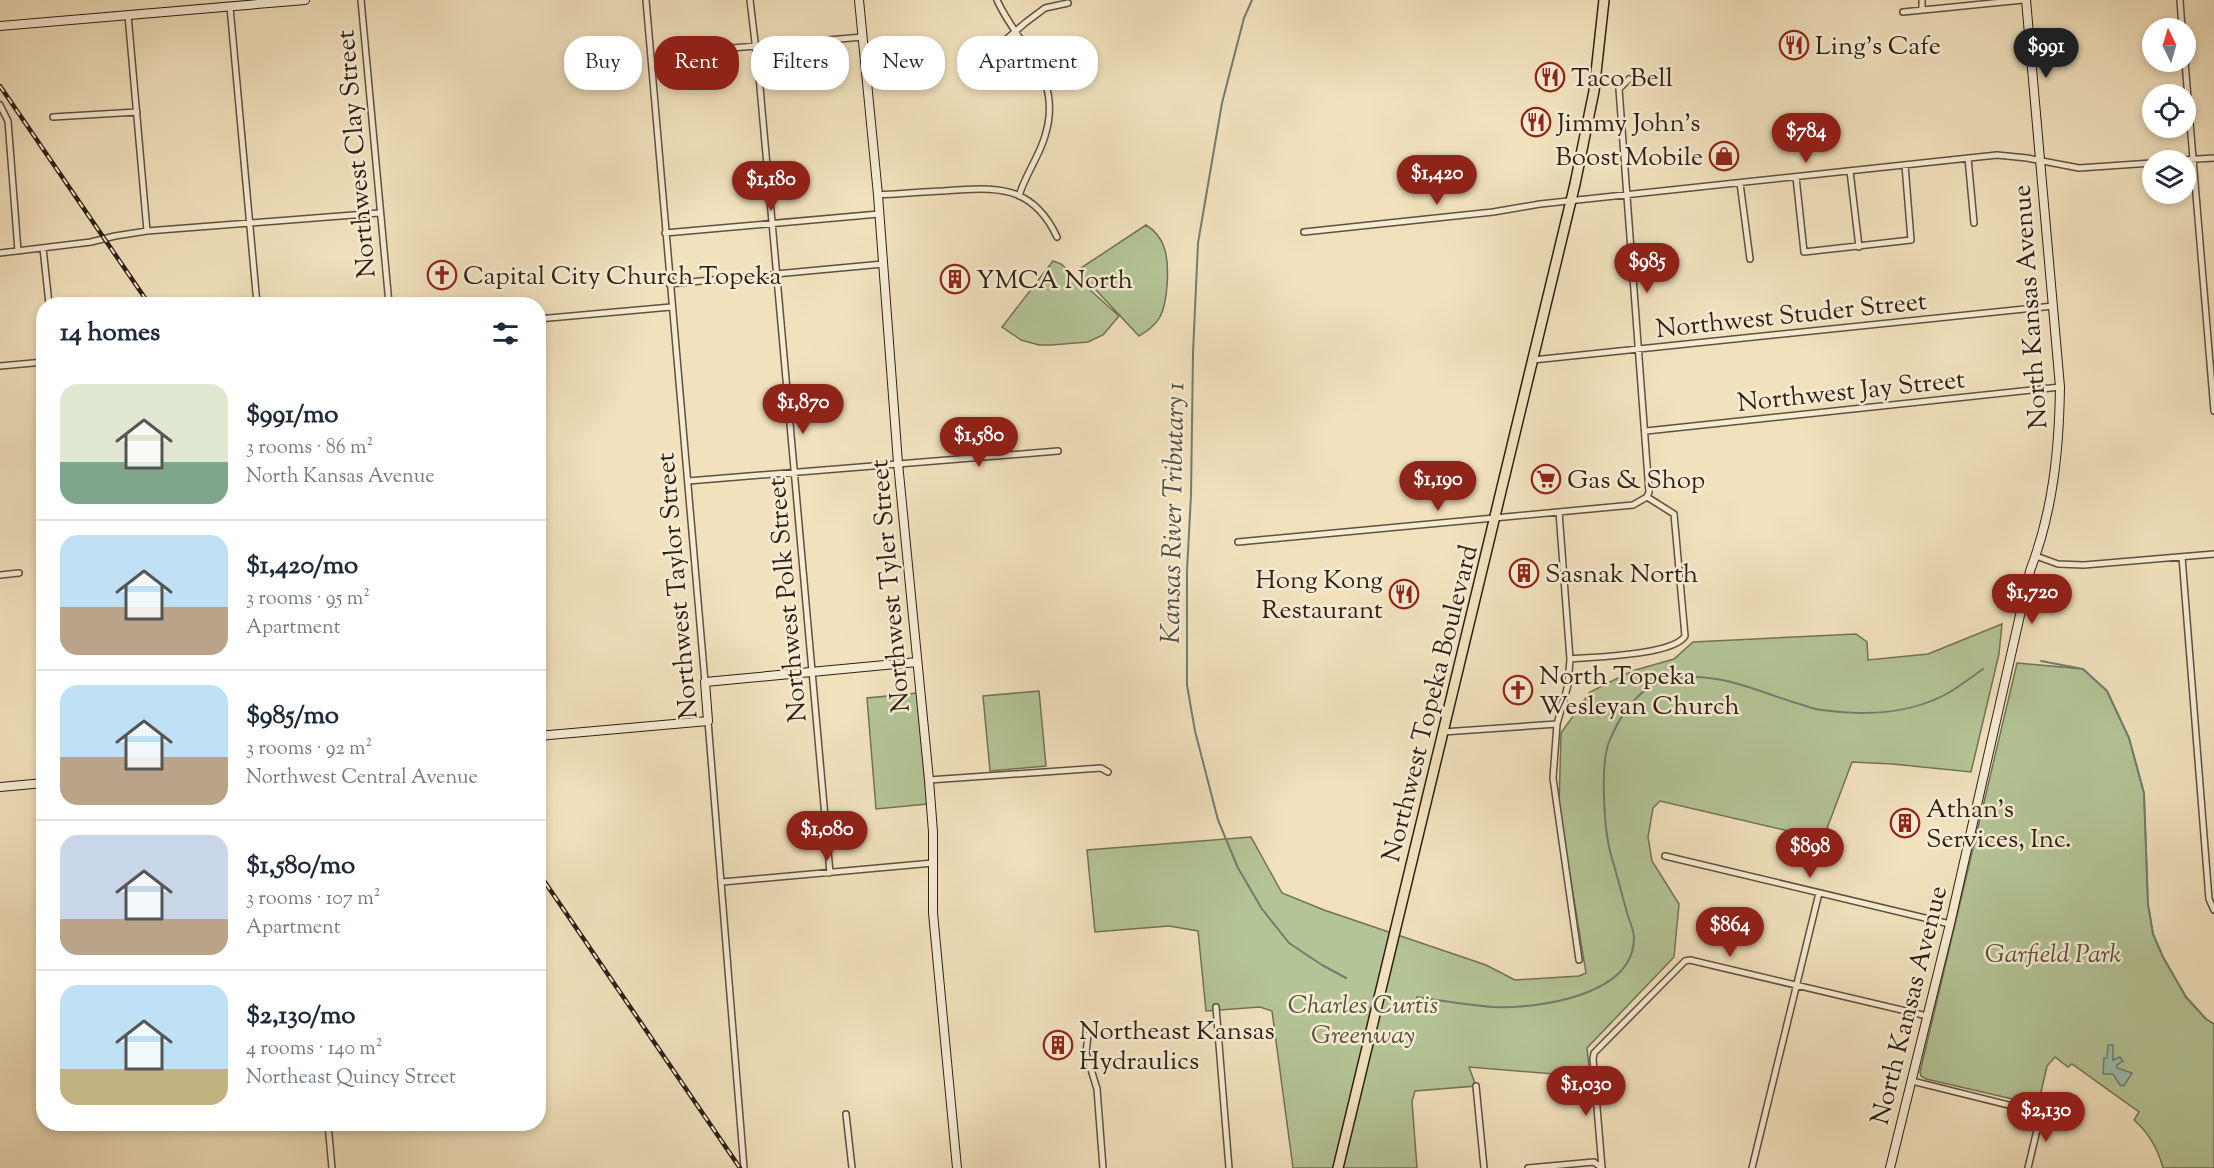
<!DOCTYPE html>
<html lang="en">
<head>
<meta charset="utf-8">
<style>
	body { margin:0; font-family:"Sorts Mill Goudy",serif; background:#f2f2f3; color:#1f2937; height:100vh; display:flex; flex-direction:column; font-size:22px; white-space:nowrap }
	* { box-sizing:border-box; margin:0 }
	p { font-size:20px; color:#747a83 }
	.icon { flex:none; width:33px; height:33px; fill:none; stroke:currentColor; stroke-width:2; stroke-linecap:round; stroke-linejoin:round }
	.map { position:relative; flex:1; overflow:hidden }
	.sheet { position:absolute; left:36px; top:297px; width:510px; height:834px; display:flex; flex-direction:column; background:#fff; border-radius:24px; box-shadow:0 3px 9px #0003 }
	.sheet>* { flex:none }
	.banner { position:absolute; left:564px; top:36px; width:570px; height:54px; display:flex; gap:12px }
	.needle { width:39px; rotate:355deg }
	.tools { position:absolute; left:2142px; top:18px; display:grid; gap:12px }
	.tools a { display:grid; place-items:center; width:54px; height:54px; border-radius:50%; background:#fff; box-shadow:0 3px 9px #0003; font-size:30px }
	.price { position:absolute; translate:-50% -51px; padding:0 14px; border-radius:21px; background:#8f2418; color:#fff; font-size:20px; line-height:39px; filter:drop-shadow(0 2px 3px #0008) }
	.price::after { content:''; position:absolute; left:50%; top:36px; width:18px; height:14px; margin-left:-9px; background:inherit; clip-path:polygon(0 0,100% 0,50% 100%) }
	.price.selected { background:#222; color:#fff }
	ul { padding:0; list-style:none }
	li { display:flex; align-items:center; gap:18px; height:150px; padding:0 24px }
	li+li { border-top:2px solid #e0e1e3 }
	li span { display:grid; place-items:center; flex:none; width:168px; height:120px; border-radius:18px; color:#555 }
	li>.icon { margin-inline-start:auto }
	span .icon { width:72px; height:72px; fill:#fffc; stroke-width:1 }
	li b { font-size:26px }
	h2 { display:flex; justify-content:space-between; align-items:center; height:72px; padding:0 24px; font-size:26px }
	.chip { padding:0 21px; border-radius:24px; background:#fff; box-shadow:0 3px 9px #0003; font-size:21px; line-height:54px }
	.chip.selected { background:#8f2418; color:#fff }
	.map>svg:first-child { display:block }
	.green { fill:#b4c496; stroke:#727256; stroke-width:1.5 }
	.water { fill:#9bbead; stroke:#707e70; stroke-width:1.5 }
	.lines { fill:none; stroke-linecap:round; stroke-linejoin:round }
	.stream { stroke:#707e70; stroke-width:2 }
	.street-casing { stroke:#60503f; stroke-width:8 }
	.secondary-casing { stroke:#2f1f15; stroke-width:10 }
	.primary-casing { stroke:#2f1f15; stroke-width:12 }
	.street { stroke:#f6ecd4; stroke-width:5 }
	.secondary { stroke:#f6ecd4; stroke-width:8 }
	.primary { stroke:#f1e1bd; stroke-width:9 }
	.rail-casing { stroke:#2f1f15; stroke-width:4.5 }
	.rail { stroke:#f6ecd4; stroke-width:2; stroke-dasharray:7; stroke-linecap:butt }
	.labels { text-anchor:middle; stroke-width:5; stroke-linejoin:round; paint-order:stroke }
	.poi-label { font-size:26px; fill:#2f1f15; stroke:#f6ecd4; text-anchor:start }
	.street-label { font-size:26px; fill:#2f1f15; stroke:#f6ecd4 }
	.park-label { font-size:26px; font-style:italic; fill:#57513c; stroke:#f6ecd4 }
	.water-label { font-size:27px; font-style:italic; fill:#4f4f43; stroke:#f6ecd4 }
</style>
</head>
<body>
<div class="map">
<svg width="2214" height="1168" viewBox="0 0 2214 1168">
	<rect width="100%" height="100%" fill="#f1e1bd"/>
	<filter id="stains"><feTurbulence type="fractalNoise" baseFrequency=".00333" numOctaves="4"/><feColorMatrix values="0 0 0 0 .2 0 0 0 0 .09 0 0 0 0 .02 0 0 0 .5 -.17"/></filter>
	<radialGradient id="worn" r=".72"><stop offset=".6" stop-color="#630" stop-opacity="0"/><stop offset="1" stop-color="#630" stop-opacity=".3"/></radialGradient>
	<!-- green -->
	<path class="green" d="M1146 225C1154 230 1161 238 1164 247 1170 264 1168 301 1160 317 1155 326 1147 331 1139 336L1081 274V268Z
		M1053 261 1061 264 1119 316 1103 335 1088 342 1051 345H1039L1021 340 1002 327Z
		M2002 624 1999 654 1971 772 1893 764 1852 762 1823 839 1660 801 1653 808 1648 837 1652 861 1679 904 1674 957 1587 1048 1590 1077 1469 1067 1476 1086 1415 1091 1412 1101 1417 1168H1293L1272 1011 1260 1007 1206 1011 1198 931 1169 926 1095 932 1087 850 1251 837 1282 893 1324 910 1486 965 1515 980 1579 976 1586 973 1559 808 1561 733 1590 692 1632 671 1674 659 1693 642 1856 634 1867 642 1868 660 1928 654Z
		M2017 663 2083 669 2107 691 2129 738 2144 793 2148 904 2153 934 2163 957 2186 997 2206 1019 2214 1024V1168H2163C2158 1149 2149 1133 2134 1120L2139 1112 2072 1064 2068 1067 2055 1057 2047 1066 2038 1105 1926 1079 1921 1076 1920 1072Z
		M1039 691 1046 766 990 771 983 696Z
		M917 693 927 804 876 809 867 698Z"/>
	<!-- water -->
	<path class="water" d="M2108 1045H2113V1060L2120 1057 2123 1061 2117 1065V1068L2132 1073 2124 1086 2120 1085 2113 1074H2103L2104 1058H2107Z"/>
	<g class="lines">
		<!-- stream -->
		<path class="stream" d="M1252 0 1244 18 1222 103 1198 243 1193 353 1191 495 1187 571V685L1195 731 1218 820 1238 868 1262 909 1289 943 1322 965 1346 978
			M2041 661 2083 669 2107 691 2129 738 2144 793 2148 904 2153 934 2163 957 2186 997 2206 1019
			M1417 997C1442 1001 1468 1005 1493 1007 1537 1009 1634 996 1634 938 1634 931 1630 922 1628 916 1622 895 1617 875 1611 855 1604 831 1600 765 1609 742 1619 717 1635 693 1660 681 1665 679 1672 679 1677 678 1719 672 1757 691 1796 703 1804 705 1813 709 1822 710 1864 716 1912 714 1950 692 1961 685 1972 677 1983 669"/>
		<!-- street casing -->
		<g class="street-casing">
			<path id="street" d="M361 0 389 304
				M646 0 705 682
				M750 0 759 76 830 873
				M997 0C1018 47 1064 75 1045 136 1039 157 1025 175 1019 196
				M1922 0V10
				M2180 0 2182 28
				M230 7 257 304
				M1903 12 2023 0
				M128 15 147 231
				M709 50 863 37
				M2185 62 2214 411
				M977 75 986 57 1025 23 1045 8 1068 3
				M1629 79 1619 89 1649 492 1647 497
				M0 105 8 121 18 251
				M53 117 137 112
				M1968 158 1974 223
				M2181 160 2214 158
				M1850 171 1859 247
				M1796 177 1804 252 1911 240 1905 165
				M1740 183 1750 259
				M878 195C899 194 921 192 943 191 994 187 1032 183 1057 237
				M1304 232 1493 212 1540 204 1997 155 2027 158 2079 168 2152 163
				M665 233 879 214
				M43 248 49 304
				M0 253 91 242 115 236 147 231 379 213
				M669 284 883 264
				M538 319 671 307
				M1533 360 2053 306
				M0 366 44 362
				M1646 431 2060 387
				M688 481 1058 451
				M1559 512 1570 659 1568 685 1557 724 1553 778 1579 960
				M1238 542 1633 505 1647 497
				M2036 556 2058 564 2084 565 2214 554
				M2182 557 2209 899 2214 910
				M0 575 19 573
				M1570 659C1593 657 1674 655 1685 636L1674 514 1647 497
				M708 721 744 1168
				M1443 732 1557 724
				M929 780 1101 768 1108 772
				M1665 856 1950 924
				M722 882 933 863
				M1216 1007 1229 1168
				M1088 1035 1086 1053 1097 1089 1103 1168
				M1912 1081 2041 1113 2028 1168
				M1476 1086 1484 1168
				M846 1114 852 1168
				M328 1124 332 1168
				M1528 1168 1594 1162 1602 1168
				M1602 1168 1593 1059 1594 1053 1685 961 1690 960 1927 1016
				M1752 1168 1819 893"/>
		</g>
		<!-- secondary casing -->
		<g class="secondary-casing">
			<path id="secondary" d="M859 0 878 195 898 463 929 780 933 832V913L957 1168
				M0 26 305 0
				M538 736 708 721 705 682 917 662
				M0 787 44 783
				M1890 1168 1950 924 2030 571C2053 511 2059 451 2060 387L2026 0"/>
		</g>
		<!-- primary casing -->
		<g class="primary-casing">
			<path id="primary" d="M1338 1168 1575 184 1594 91 1604 0"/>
		</g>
		<!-- street -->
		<use href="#street" class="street"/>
		<!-- secondary -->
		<use href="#secondary" class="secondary"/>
		<!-- primary -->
		<use href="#primary" class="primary"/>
		<!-- rail casing -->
		<g class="rail-casing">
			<path id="rail" d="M0 86 149 304
				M538 872 740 1168"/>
		</g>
		<!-- rail -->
		<use href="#rail" class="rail"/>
	</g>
	<!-- icons -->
	<defs>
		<g id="restaurant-ring" transform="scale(1.5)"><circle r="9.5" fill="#f6ecd4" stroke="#8f2418" stroke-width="1.5"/><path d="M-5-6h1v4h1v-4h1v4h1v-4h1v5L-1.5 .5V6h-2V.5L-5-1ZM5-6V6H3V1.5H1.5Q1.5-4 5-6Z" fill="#8f2418"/></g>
		<g id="shop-ring" transform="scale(1.5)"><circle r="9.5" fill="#f6ecd4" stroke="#8f2418" stroke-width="1.5"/><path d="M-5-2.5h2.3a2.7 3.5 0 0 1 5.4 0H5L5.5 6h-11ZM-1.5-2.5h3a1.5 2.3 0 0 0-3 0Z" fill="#8f2418"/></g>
		<g id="church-ring" transform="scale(1.5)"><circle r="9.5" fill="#f6ecd4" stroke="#8f2418" stroke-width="1.5"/><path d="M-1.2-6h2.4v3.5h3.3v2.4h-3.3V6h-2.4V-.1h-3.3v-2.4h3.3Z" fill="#8f2418"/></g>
		<g id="building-ring" transform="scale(1.5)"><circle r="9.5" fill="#f6ecd4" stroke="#8f2418" stroke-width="1.5"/><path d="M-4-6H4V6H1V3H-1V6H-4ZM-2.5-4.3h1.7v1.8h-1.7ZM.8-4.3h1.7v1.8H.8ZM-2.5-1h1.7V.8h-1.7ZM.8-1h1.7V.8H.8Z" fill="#8f2418"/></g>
		<g id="supermarket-ring" transform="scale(1.5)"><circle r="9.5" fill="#f6ecd4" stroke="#8f2418" stroke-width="1.5"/><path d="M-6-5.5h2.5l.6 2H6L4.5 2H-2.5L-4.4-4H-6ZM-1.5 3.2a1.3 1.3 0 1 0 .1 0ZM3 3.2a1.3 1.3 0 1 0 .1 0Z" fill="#8f2418"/></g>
	</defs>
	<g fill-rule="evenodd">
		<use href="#restaurant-ring" x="1794" y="45"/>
		<use href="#restaurant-ring" x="1550" y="77"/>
		<use href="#restaurant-ring" x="1536" y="122"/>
		<use href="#shop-ring" x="1724" y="156"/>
		<use href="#church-ring" x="442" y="275"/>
		<use href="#building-ring" x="955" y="279"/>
		<use href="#supermarket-ring" x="1546" y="479"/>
		<use href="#building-ring" x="1524" y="573"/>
		<use href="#restaurant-ring" x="1404" y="594"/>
		<use href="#church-ring" x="1518" y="690"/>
		<use href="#building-ring" x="1905" y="823"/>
		<use href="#building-ring" x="1058" y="1045"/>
	</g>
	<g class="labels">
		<!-- poi labels -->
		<g class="poi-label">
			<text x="1815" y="54">Ling's Cafe</text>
			<text x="1571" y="86">Taco Bell</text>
			<text x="1557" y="131">Jimmy John's</text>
			<text x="1703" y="165" text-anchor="end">Boost Mobile</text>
			<text x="463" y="284">Capital City Church Topeka</text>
			<text x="976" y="288">YMCA North</text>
			<text x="1567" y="488">Gas &amp; Shop</text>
			<text x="1545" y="582">Sasnak North</text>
			<text x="1383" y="588" text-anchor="end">Hong Kong<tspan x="1383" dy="30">Restaurant</tspan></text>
			<text x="1539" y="684">North Topeka<tspan x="1539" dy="30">Wesleyan Church</tspan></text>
			<text x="1926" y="817">Athan's<tspan x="1926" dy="30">Services, Inc.</tspan></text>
			<text x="1079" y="1039">Northeast Kansas<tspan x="1079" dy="30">Hydraulics</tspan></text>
		</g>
		<!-- street labels -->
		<g class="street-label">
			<text transform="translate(355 154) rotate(-95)" y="9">Northwest Clay Street</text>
			<text transform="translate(2029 307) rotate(-94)" y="9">North Kansas Avenue</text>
			<text transform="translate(1791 314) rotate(-6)" y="9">Northwest Studer Street</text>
			<text transform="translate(1851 390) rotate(-6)" y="9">Northwest Jay Street</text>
			<text transform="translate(676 586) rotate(-95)" y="9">Northwest Taylor Street</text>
			<text transform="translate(889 586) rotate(-95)" y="9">Northwest Tyler Street</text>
			<text transform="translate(786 600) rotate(-95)" y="9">Northwest Polk Street</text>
			<text transform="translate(1429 703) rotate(-76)" y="9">Northwest Topeka Boulevard</text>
			<text transform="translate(1908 1005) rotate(-76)" y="9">North Kansas Avenue</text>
		</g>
		<!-- park labels -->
		<g class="park-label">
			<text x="2053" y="962">Garfield Park</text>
			<text x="1363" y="1013">Charles Curtis<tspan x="1363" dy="30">Greenway</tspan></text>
		</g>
		<!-- water labels -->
		<g class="water-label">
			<text transform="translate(1172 513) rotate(-89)" y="9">Kansas River Tributary 1</text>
		</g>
	</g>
	<rect width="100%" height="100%" filter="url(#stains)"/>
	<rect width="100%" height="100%" fill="url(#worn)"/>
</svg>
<div class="tools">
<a><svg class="needle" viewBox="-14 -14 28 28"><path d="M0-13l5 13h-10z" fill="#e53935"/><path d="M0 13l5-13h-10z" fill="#747a83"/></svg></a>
<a><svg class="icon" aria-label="locate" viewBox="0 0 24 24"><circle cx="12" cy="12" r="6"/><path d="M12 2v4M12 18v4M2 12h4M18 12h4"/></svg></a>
<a><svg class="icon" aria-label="layers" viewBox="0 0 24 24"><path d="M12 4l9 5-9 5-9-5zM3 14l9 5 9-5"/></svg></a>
</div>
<b class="price selected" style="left:2046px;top:79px">$991</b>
<b class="price" style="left:1806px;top:164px">$784</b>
<b class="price" style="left:1437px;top:206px">$1,420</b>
<b class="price" style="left:771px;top:212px">$1,180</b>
<b class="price" style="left:1647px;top:294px">$985</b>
<b class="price" style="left:803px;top:435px">$1,870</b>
<b class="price" style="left:979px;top:468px">$1,580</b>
<b class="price" style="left:1438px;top:512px">$1,190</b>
<b class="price" style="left:2032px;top:625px">$1,720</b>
<b class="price" style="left:827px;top:862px">$1,080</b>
<b class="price" style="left:1810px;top:879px">$898</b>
<b class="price" style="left:1730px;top:958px">$864</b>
<b class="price" style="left:1586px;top:1117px">$1,030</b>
<b class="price" style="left:2046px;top:1143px">$2,130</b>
<div class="banner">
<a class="chip">Buy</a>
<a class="chip selected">Rent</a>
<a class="chip">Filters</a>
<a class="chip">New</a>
<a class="chip">Apartment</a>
</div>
<section class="sheet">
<h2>14 homes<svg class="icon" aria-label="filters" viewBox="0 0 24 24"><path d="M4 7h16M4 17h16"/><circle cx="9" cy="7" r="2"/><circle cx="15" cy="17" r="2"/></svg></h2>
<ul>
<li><span style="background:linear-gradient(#dfe7d0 65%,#7fa58c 0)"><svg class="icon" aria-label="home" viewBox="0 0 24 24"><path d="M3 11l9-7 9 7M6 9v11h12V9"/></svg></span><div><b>$991/mo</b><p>3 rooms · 86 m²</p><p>North Kansas Avenue</p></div></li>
<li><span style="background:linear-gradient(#bfe0f5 60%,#b9a48a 0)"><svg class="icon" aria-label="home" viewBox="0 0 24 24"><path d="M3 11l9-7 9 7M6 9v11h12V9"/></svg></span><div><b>$1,420/mo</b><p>3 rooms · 95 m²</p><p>Apartment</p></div></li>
<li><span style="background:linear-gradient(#bfe0f5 60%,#b9a48a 0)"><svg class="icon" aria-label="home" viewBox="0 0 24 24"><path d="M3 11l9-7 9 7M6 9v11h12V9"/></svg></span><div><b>$985/mo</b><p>3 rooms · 92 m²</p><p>Northwest Central Avenue</p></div></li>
<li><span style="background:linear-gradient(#c9d6e8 70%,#b9a48a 0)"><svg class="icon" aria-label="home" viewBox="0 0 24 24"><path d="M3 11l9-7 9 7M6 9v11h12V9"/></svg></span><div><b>$1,580/mo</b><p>3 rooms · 107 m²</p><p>Apartment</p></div></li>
<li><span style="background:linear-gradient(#bfe0f5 70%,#c2b280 0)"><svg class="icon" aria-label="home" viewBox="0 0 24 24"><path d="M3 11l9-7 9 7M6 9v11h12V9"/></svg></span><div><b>$2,130/mo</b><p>4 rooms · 140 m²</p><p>Northeast Quincy Street</p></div></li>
</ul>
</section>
</div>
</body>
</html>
